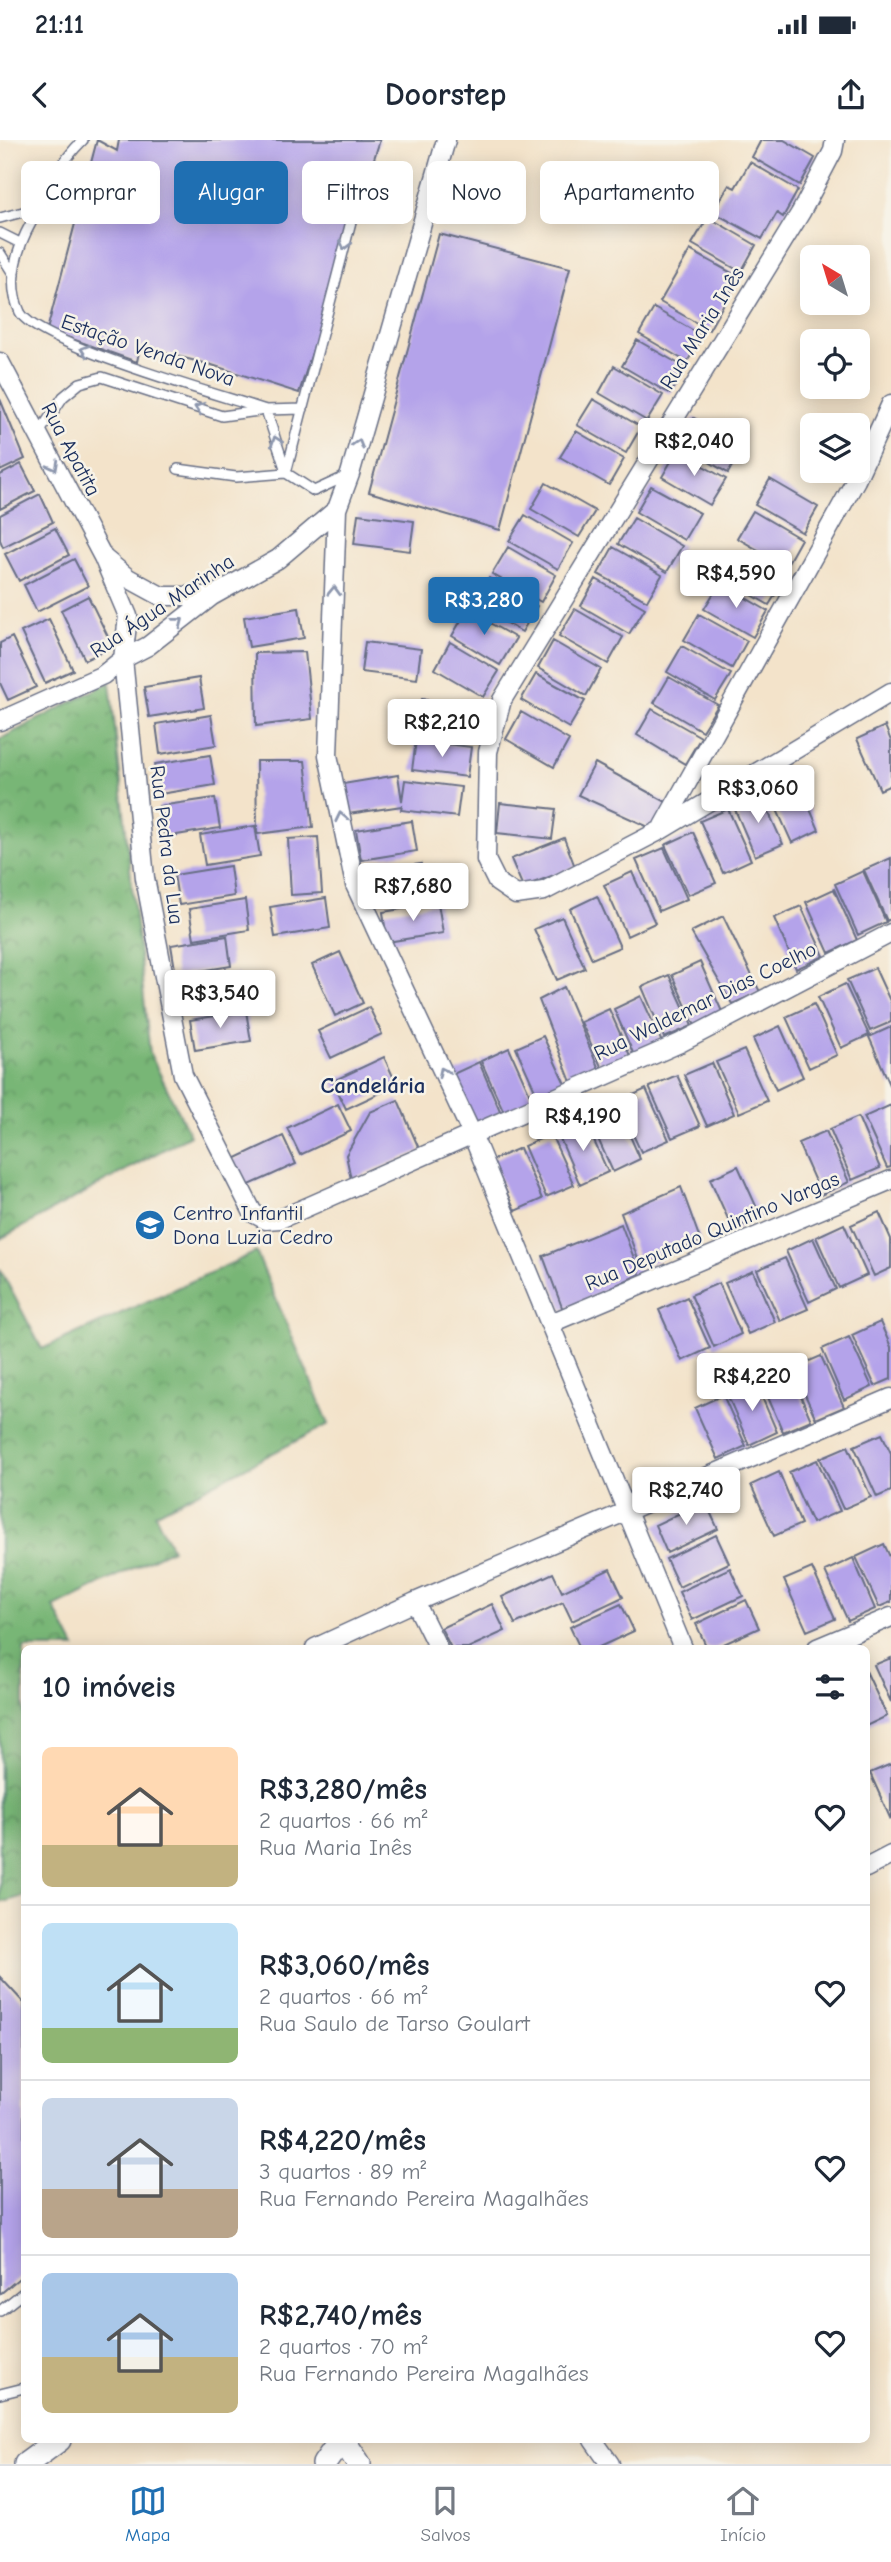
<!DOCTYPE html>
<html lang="pt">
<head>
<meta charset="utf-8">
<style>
	body { margin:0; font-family:"Comic Neue",sans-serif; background:#f2f2f3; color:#1f2937; height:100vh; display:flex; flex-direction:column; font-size:26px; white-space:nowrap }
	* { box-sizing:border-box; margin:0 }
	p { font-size:23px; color:#747a83 }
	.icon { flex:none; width:38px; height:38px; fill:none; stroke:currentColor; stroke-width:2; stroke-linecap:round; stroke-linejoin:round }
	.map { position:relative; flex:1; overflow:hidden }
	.sheet { position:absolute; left:21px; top:1505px; width:849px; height:798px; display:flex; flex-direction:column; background:#fff; border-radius:10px; box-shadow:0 4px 18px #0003 }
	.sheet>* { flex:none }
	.top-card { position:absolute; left:21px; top:21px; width:850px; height:63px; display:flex; gap:14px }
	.needle { width:46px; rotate:322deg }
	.buttons { position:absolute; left:800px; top:105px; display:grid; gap:14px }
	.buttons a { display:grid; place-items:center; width:70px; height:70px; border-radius:10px; background:#fff; box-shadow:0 4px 18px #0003; font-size:35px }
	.price { position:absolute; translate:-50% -60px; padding:0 16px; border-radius:7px; background:#fff; color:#222; font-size:23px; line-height:46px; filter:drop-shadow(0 2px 4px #0008) }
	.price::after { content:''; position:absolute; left:50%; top:42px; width:21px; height:16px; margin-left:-10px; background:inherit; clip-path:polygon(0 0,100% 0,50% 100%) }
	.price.on { background:#1f6fb2; color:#fff }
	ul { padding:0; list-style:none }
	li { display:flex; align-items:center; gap:21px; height:175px; padding:0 21px }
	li+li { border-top:2px solid #e0e1e3 }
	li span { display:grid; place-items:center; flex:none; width:196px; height:140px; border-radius:10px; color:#555 }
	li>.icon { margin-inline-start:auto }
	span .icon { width:84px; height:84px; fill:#fffc; stroke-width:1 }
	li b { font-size:30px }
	h2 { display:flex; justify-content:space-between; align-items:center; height:84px; padding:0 21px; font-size:30px }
	.chip { padding:0 24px; border-radius:10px; background:#fff; box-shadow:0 4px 18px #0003; font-size:24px; line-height:63px }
	.chip.on { background:#1f6fb2; color:#fff }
	.status { display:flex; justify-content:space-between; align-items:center; height:49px; padding:0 35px; background:#fff; direction:ltr }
	.status svg { height:19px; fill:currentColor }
	header { display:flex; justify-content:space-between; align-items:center; height:91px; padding:0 21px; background:#fff; font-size:32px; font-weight:700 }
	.dock { display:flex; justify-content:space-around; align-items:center; height:98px; border-top:2px solid #e0e1e3; background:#fff; font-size:19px; color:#747a83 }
	.dock a { display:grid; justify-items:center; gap:4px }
	.dock .on { color:#1f6fb2 }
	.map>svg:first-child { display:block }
	.forest { fill:url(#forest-crowns); stroke:#4a726a; stroke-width:2 }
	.building { fill:#b4a3ea }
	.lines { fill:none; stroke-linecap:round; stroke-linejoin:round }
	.service-casing { stroke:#676e84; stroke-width:12 }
	.minor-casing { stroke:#676e84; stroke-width:21 }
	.tertiary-casing { stroke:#676e84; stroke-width:26 }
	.service { stroke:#fff; stroke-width:9 }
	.minor { stroke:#fff; stroke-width:18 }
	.tertiary { stroke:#fff; stroke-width:23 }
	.oneway { stroke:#8d97ae }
	.labels { text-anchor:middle; stroke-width:5; stroke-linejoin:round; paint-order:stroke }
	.street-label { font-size:21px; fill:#1b2f5e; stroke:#f7f3e8 }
	.poi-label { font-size:21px; fill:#1b2f5e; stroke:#f7f3e8; text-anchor:start }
	.neighbourhood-label { font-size:23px; font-weight:bold; fill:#1b2f5e; stroke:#f7f3e8 }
</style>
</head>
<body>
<div class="status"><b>21:11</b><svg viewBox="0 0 49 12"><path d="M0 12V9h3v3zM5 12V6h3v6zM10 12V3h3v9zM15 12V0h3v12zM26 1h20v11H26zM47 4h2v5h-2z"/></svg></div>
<header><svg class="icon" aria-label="back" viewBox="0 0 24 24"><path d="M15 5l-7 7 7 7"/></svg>Doorstep<svg class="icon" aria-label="share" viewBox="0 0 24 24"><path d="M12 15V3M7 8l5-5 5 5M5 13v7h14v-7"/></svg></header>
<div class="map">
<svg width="891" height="2324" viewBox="0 0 891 2324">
	<defs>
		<pattern id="forest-crowns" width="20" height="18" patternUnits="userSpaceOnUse" patternTransform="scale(1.75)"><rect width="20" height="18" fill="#78b676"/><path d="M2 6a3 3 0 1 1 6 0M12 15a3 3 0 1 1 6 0" fill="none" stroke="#629464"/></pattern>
	</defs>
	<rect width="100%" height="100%" fill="#f7f3e8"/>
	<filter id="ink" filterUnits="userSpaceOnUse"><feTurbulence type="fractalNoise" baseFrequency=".0143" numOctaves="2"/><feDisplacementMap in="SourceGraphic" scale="14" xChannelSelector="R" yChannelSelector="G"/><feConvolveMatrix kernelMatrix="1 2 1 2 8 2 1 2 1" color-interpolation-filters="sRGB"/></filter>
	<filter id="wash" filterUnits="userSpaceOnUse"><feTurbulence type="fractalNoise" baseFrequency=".00686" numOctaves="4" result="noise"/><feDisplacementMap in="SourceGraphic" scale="28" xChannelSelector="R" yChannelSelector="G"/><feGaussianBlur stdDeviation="1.57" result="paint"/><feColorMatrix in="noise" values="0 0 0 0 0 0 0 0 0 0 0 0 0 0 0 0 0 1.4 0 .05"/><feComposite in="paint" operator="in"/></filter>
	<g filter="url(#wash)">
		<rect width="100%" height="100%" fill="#f3e3ca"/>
		<!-- forest -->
		<path class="forest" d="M110 542 150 914 190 995 0 1099V599Z
			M256 1112 329 1284 155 1374 172 1409 54 1467 75 1508H24V1756L0 1763V1129L42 1209Z"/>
		<g id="blocks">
			<!-- building -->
			<path class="building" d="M97 0 117 11 119 0H380L299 253 212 225 140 207 137 222 47 190Z
				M761 0H784L815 18 800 45 752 17Z
				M750 22 798 50 783 77 777 73 762 99 713 72 729 45 735 48Z
				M708 77 756 105 741 132 692 104Z
				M439 94 570 128 500 390 369 352Z
				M690 110 739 137 709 190 660 162Z
				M654 168 703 196 687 222 639 194Z
				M637 200 686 228 670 254 622 226Z
				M614 226 663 255 647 281 599 253Z
				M0 259 25 319 0 331Z
				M593 259 641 287 626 313 577 285Z
				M694 278 743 306 728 333 679 304Z
				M576 291 624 319 609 345 560 317Z
				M677 311 726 339 710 365 662 337Z
				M21 324 35 351 0 369V335Z
				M770 339 818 367 803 393 755 365Z
				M546 343 595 371 579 397 531 369Z
				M651 346 700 373 684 400 636 372Z
				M40 354 53 382 3 407 0 400V375Z
				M753 371 801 399 786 426 737 398Z
				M358 374 414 381 410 411 354 404Z
				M525 375 573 403 558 429 509 401Z
				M634 378 682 406 667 432 618 404Z
				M55 388 69 415 19 441 5 414Z
				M508 407 556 435 541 462 492 434Z
				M613 407 662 435 647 461 598 434Z
				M737 411 785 439 769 465 721 437Z
				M74 419 88 446 37 472 24 445Z
				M489 438 537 466 522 492 473 464Z
				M596 439 645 468 629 494 581 466Z
				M720 443 768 471 753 497 704 469Z
				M88 456 113 507 85 520 61 470Z
				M299 468 304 498 249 507 244 477Z
				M575 469 623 497 608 524 559 496Z
				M467 470 516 498 500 525 452 496Z
				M699 474 747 501 732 528 684 500Z
				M49 479 73 530 45 543 21 492Z
				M12 497 36 547 8 560 0 543V503Z
				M553 501 601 529 586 556 538 528Z
				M365 502 421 509 417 539 361 532Z
				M450 502 499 531 483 557 435 529Z
				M682 506 731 534 715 560 667 532Z
				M305 512 312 579 256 586 255 513Z
				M536 534 585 561 569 588 521 560Z
				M669 537 718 565 702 591 654 563Z
				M199 538 204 568 149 577 144 547Z
				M422 559 478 566 474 596 418 589Z
				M652 569 701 597 685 624 637 595Z
				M521 572 569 600 554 627 506 599Z
				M211 575 216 605 160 614 156 584Z
				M885 586 891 601V645L880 650 857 599Z
				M416 600 471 607 467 637 412 630Z
				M210 615 215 645 160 654 155 624Z
				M256 621H305L313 687 257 694Z
				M595 623 668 663 653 689 578 655Z
				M398 635 402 661 405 640 461 647 457 677 401 670 402 666 348 674 343 644Z
				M797 639 819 690 792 703 769 652Z
				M760 653 783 704 755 716 733 665Z
				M215 658 220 688 164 697 159 666Z
				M500 663 556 669 552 699 497 693Z
				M728 669 751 720 723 733 700 681Z
				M412 681 417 711 361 720 356 690Z
				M255 686 260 716 205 725 200 695Z
				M693 692 716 743 688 755 665 705Z
				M318 697 322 753 291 755 288 699Z
				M564 698 575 727 523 747 511 719Z
				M664 708 687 759 659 771 636 720Z
				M891 718V779L887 781 864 730Z
				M421 724 426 754 370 763 366 733Z
				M230 726 234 756 179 765 174 735Z
				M863 731 886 782 858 795 835 744Z
				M632 732 655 783 627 796 604 745Z
				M834 749 857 800 829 813 806 762Z
				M597 756 620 807 592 819 570 769Z
				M326 758 330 788 275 797 270 767Z
				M245 760 249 790 194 799 189 769Z
				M438 763 443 793 387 802 383 772Z
				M801 766 824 816 796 829 774 778Z
				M723 776 760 852 732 864 691 792Z
				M562 777 585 828 557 840 534 789Z
				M227 796 231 826 176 835 171 805Z
				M340 812 363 863 335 876 312 825Z
				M700 822 723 874 695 886 672 835Z
				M875 828 891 863V882L870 891 847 840Z
				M238 834 242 864 187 873 182 843Z
				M669 835 692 886 664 898 642 847Z
				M845 844 869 895 841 908 818 857Z
				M564 847 601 934 573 947 539 860Z
				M641 856 664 907 636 920 614 869Z
				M814 864 837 915 809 928 786 877Z
				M369 867 382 894 331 918 318 891Z
				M609 869 632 920 604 933 581 882Z
				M246 871 251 901 195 910 190 880Z
				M780 886 803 937 776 950 753 899Z
				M891 887V947L869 897Z
				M543 896 566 946 539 959 516 908Z
				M509 908 532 959 504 972 481 921Z
				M744 910 767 961 739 973 716 922Z
				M384 917 397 945 346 969 333 941Z
				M479 922 501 973 474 986 451 935Z
				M712 923 734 974 707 986 684 935Z
				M677 935 700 986 672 998 649 947Z
				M646 949 669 1000 641 1012 618 962Z
				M398 960 420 1011 351 1039 346 1015 370 972Z
				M338 964 351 991 300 1015 287 988Z
				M891 965V1027L887 1028 864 977Z
				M618 968 640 1019 613 1032 590 981Z
				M858 977 880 1028 852 1040 830 989Z
				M585 981 608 1032 580 1045 558 994Z
				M826 991 849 1042 821 1055 798 1003Z
				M551 994 574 1045 546 1057 524 1006Z
				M283 996 296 1024 245 1047 232 1020Z
				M520 1008 542 1059 515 1071 492 1020Z
				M738 1026 761 1077 733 1090 710 1039Z
				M681 1047 701 1102 641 1127 621 1073Z
				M879 1072 891 1099V1128L874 1136 851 1085Z
				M621 1084 640 1134 563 1170 543 1116Z
				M844 1084 867 1135 839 1148 816 1097Z
				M813 1098 836 1149 809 1162 786 1111Z
				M785 1118 808 1169 780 1181 757 1130Z
				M753 1131 775 1182 748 1194 725 1143Z
				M719 1143 741 1194 714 1207 691 1155Z
				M687 1157 710 1208 682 1221 659 1170Z
				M880 1182 891 1207V1239L875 1246 852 1195Z
				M849 1197 872 1247 844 1260 822 1209Z
				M821 1216 844 1267 816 1279 793 1228Z
				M789 1229 811 1280 783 1292 761 1241Z
				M755 1241 777 1292 749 1305 727 1254Z
				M723 1255 746 1306 718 1319 695 1268Z
				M882 1294 891 1313V1351L877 1357 854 1306Z
				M848 1306 871 1357 843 1369 820 1318Z
				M817 1320 840 1371 812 1383 789 1332Z
				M779 1332 801 1384 774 1396 751 1345Z
				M705 1361 718 1389 667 1413 655 1385Z
				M716 1395 729 1423 679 1447 666 1419Z
				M884 1404 891 1419V1462L879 1467 856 1417Z
				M853 1418 875 1469 848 1481 825 1431Z
				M730 1428 743 1456 692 1480 679 1452Z
				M812 1428 835 1479 807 1491 784 1440Z
				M610 1429 623 1457 572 1481 563 1462 515 1484 502 1457 553 1433 562 1452Z
				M746 1460 759 1488 715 1508H707L696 1484Z
				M492 1464 505 1491 468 1508H451L441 1488Z
				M621 1464 634 1491 597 1508H580L570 1487Z
				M891 1518V1562L874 1525Z
				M866 1531 887 1576 866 1586Z
				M891 1624V1680L870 1633Z
				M0 1837 24 1863V2134L0 2154Z"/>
		</g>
	</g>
	<g filter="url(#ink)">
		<use href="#blocks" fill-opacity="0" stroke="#676e84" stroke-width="2"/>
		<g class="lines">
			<!-- service casing -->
			<g class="service-casing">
				<path id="service" d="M83 0C59 23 46 52 32 81 17 108 6 142 20 172 36 204 224 256 266 270
					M0 78 38 68
					M0 93 20 103
					M0 113 14 135
					M266 270 286 331
					M39 293 63 257 80 243 102 237 222 276 266 270 303 269
					M178 329 236 337 286 333 314 351 349 335
					M286 333 362 39
					M0 2171 24 2152
					M0 2254 24 2248"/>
			</g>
			<!-- minor casing -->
			<g class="minor-casing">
				<path id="minor" d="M446 0 350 334 337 369 328 615 355 745 472 994 683 1508
					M835 0 833 11 801 72 502 560 488 612 486 720 497 742 516 755 544 751 661 690 891 552
					M0 222 103 417 128 476 123 519 145 738 183 935 253 1073 266 1080 280 1079 680 903 891 793
					M105 419 128 438 161 456H212
					M0 581 103 535 123 519 148 506 212 456 278 419 337 369
					M663 686 856 340 891 264
					M551 1183 891 1040
					M415 1462 438 1508
					M315 1508 415 1462 891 1258
					M817 1508 891 1477
					M866 1728 891 1715
					M593 2300 610 2324"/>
			</g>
			<!-- tertiary casing -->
			<g class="tertiary-casing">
				<path id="tertiary" d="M343 2300 359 2324
					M26 2324 59 2300
					M324 2324 341 2300"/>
			</g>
			<!-- service -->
			<use href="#service" class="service"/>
			<!-- minor -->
			<use href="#minor" class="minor"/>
			<!-- tertiary -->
			<use href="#tertiary" class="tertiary"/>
		</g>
		<!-- one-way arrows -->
		<defs><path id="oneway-chevron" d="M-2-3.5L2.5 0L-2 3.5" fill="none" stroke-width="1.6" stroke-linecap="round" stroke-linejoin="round" transform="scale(1.75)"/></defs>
		<g class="oneway">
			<use href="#oneway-chevron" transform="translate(345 105) rotate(105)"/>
			<use href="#oneway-chevron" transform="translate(85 210) rotate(-162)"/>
			<use href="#oneway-chevron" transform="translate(199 268) rotate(-162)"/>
			<use href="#oneway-chevron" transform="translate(276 301) rotate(-108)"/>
			<use href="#oneway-chevron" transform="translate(358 304) rotate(-74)"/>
			<use href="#oneway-chevron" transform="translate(54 326) rotate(62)"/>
			<use href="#oneway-chevron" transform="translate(334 451) rotate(-88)"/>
			<use href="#oneway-chevron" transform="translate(179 482) rotate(-38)"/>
			<use href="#oneway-chevron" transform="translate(341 677) rotate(-102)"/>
			<use href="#oneway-chevron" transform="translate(443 932) rotate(-116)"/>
		</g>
	</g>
	<!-- icons -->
	<defs>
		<g id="school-disc" transform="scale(1.575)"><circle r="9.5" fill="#1f6fb2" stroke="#f7f3e8"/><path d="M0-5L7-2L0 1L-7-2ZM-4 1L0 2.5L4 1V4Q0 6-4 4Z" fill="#fff"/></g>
	</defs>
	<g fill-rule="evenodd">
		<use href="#school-disc" x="150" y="1085"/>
	</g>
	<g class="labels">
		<!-- street labels -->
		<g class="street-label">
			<text transform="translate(702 188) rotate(-58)" y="7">Rua Maria Inês</text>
			<text transform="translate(148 210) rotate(19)" y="7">Estação Venda Nova</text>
			<text transform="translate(71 309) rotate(62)" y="7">Rua Apatita</text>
			<text transform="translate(162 466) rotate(-34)" y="7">Rua Água Marinha</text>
			<text transform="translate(167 705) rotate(83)" y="7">Rua Pedra da Lua</text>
			<text transform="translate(705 861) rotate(-26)" y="7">Rua Waldemar Dias Coelho</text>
			<text transform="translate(712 1091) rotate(-23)" y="7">Rua Deputado Quintino Vargas</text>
		</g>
		<!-- poi labels -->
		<g class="poi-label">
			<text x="173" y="1080">Centro Infantil<tspan x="173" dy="24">Dona Luzia Cedro</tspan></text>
		</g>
		<!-- neighbourhood labels -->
		<g class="neighbourhood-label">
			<text x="373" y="953">Candelária</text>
		</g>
	</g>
</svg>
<div class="buttons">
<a><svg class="needle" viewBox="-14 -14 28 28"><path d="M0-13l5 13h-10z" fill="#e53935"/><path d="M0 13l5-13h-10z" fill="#747a83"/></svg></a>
<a><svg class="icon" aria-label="locate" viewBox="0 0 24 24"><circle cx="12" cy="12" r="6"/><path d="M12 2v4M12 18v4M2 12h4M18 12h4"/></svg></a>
<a><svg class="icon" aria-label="layers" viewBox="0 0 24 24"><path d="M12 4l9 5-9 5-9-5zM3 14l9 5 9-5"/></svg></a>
</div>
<b class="price" style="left:694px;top:338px">R$2,040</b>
<b class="price" style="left:736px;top:470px">R$4,590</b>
<b class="price on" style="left:484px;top:497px">R$3,280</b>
<b class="price" style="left:442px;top:619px">R$2,210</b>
<b class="price" style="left:758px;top:685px">R$3,060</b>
<b class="price" style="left:413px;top:783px">R$7,680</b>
<b class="price" style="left:220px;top:890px">R$3,540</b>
<b class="price" style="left:583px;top:1013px">R$4,190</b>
<b class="price" style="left:752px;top:1273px">R$4,220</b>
<b class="price" style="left:686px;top:1387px">R$2,740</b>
<div class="top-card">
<a class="chip">Comprar</a>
<a class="chip on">Alugar</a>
<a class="chip">Filtros</a>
<a class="chip">Novo</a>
<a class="chip">Apartamento</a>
</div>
<section class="sheet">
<h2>10 imóveis<svg class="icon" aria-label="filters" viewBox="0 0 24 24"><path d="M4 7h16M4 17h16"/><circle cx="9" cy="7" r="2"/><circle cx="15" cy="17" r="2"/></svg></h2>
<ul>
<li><span style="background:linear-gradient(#ffd9b3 70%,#c2b280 0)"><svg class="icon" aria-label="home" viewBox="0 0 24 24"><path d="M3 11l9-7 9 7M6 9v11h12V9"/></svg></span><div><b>R$3,280/mês</b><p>2 quartos · 66 m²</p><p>Rua Maria Inês</p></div><svg class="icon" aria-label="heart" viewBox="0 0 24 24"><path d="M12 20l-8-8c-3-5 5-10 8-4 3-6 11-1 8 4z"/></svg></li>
<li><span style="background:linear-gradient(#bfe0f5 75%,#8fb573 0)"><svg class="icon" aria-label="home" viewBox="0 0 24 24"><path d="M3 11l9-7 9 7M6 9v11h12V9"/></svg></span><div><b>R$3,060/mês</b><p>2 quartos · 66 m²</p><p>Rua Saulo de Tarso Goulart</p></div><svg class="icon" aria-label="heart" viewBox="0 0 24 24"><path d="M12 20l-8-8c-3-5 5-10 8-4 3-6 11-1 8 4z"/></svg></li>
<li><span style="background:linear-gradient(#c9d6e8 65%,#b9a48a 0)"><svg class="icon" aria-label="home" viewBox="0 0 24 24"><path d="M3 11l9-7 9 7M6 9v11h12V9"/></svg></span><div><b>R$4,220/mês</b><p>3 quartos · 89 m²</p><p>Rua Fernando Pereira Magalhães</p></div><svg class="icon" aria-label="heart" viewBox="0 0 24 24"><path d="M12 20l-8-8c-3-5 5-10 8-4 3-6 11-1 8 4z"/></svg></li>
<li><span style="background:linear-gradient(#a9c7e8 60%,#c2b280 0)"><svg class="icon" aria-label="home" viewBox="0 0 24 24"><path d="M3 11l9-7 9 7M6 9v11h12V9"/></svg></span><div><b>R$2,740/mês</b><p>2 quartos · 70 m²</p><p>Rua Fernando Pereira Magalhães</p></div><svg class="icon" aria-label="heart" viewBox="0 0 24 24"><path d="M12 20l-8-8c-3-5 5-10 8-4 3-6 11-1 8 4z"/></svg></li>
</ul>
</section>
</div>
<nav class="dock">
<a class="on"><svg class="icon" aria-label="map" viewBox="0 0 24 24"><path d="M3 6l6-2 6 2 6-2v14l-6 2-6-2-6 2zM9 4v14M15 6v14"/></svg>Mapa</a>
<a><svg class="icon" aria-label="saved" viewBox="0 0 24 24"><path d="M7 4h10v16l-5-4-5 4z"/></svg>Salvos</a>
<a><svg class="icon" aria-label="home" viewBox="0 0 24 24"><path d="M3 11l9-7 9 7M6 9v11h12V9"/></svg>Início</a>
</nav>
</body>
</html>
